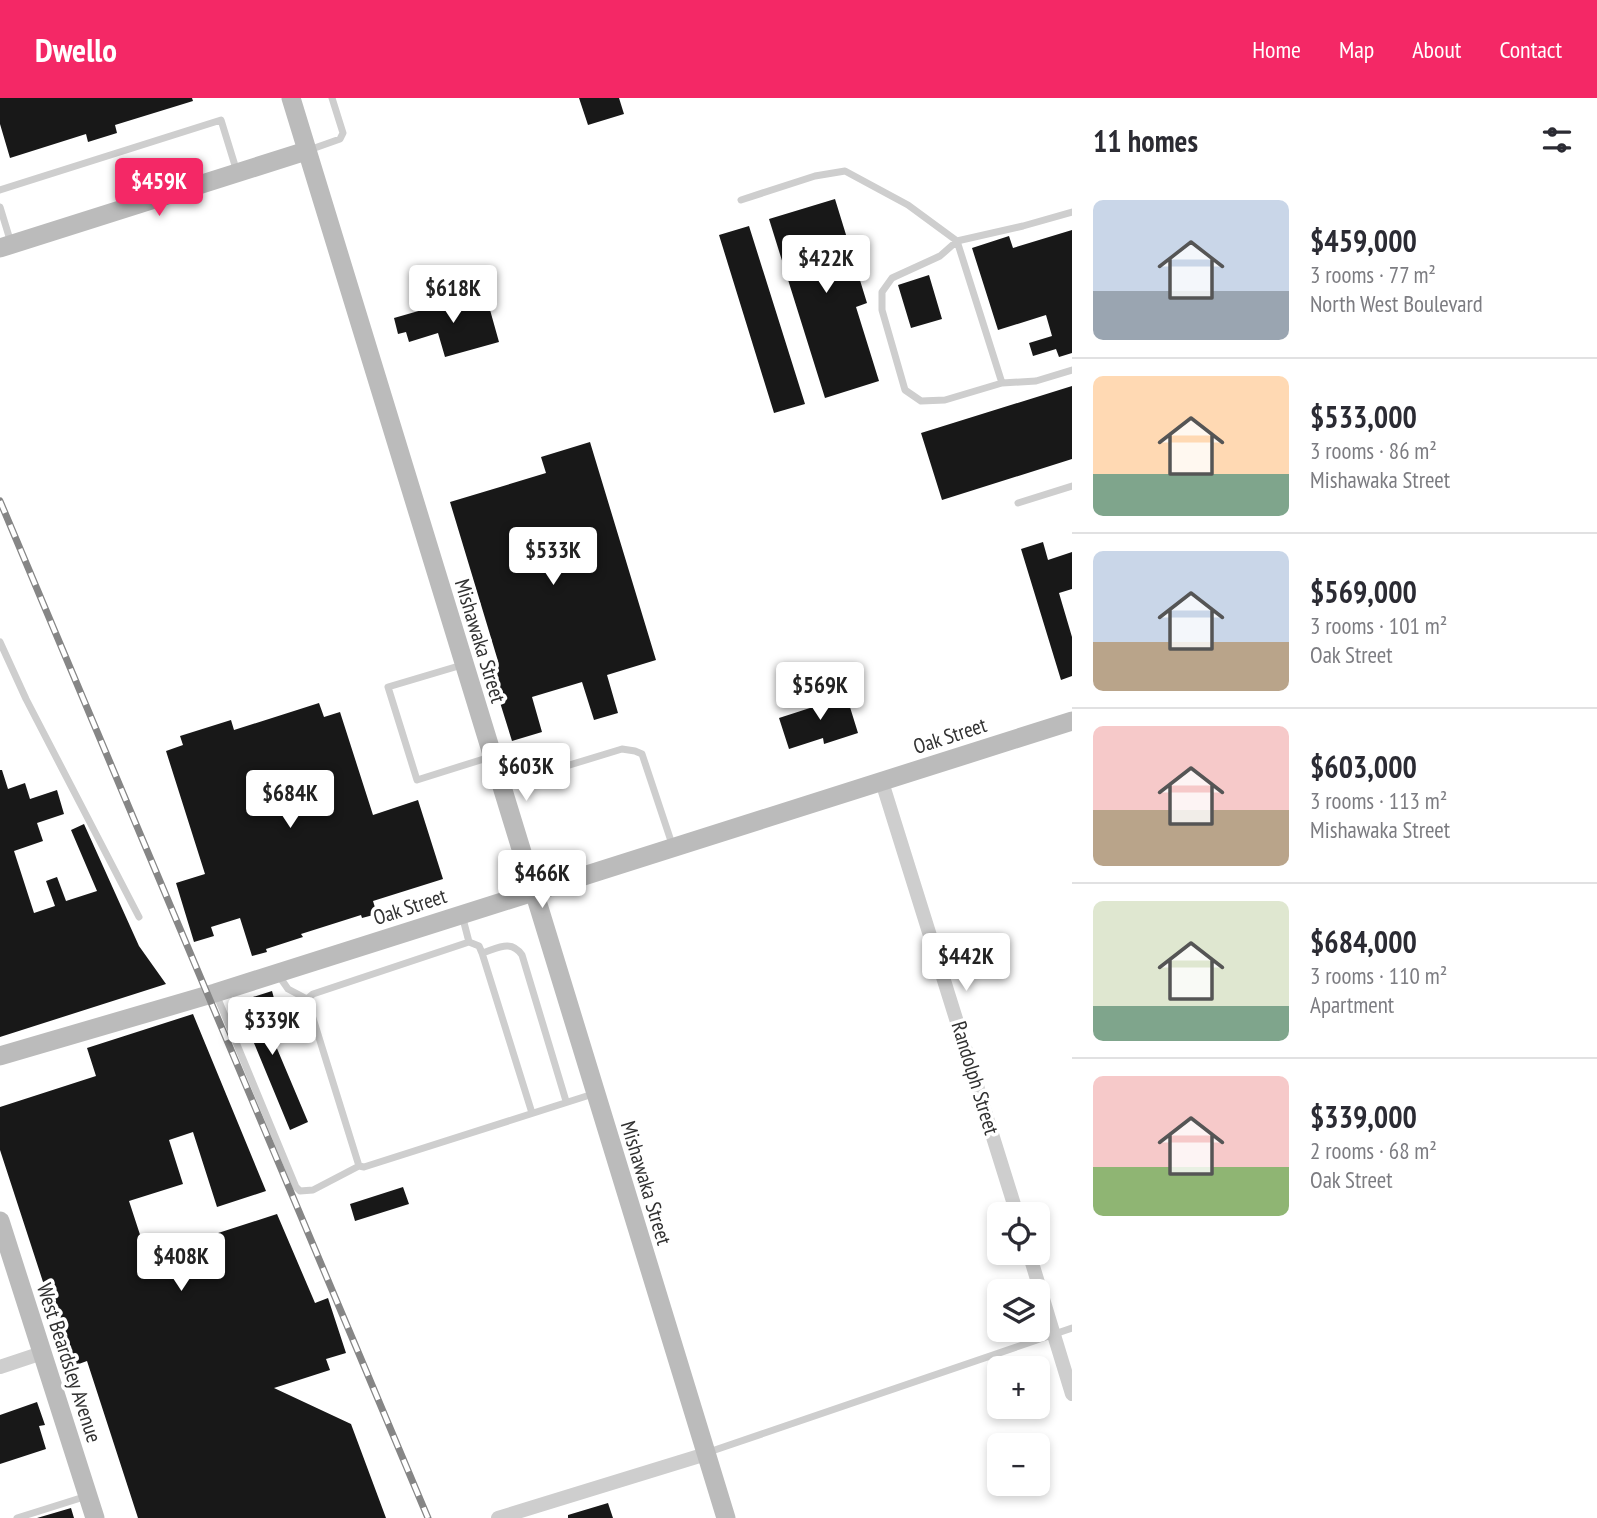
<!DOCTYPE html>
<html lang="en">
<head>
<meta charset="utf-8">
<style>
	body { margin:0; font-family:"PT Sans Narrow",sans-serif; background:#f2f2f3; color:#2b2b33; height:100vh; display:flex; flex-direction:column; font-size:26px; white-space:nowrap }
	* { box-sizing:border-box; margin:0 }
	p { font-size:23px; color:#7c7c81 }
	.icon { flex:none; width:38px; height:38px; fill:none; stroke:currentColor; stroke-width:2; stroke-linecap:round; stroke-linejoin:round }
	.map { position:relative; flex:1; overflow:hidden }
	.drawer { display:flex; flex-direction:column; background:#fff; width:525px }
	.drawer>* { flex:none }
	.controls { position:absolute; left:987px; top:1104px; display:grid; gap:14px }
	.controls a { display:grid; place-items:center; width:63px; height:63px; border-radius:10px; background:#fff; box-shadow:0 4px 10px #0003; font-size:35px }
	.price { position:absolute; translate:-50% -60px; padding:0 16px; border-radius:7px; background:#fff; color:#222; font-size:23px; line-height:46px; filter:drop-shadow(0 2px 4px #0008) }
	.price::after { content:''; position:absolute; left:50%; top:42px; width:21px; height:16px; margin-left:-10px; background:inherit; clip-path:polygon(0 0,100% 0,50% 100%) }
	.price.active { background:#f42866; color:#fff }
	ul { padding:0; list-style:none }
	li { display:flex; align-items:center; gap:21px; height:175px; padding:0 21px }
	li+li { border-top:2px solid #e1e1e2 }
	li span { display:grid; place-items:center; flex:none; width:196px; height:140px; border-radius:10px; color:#555 }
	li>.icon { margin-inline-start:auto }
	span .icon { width:84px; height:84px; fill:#fffc; stroke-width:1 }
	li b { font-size:30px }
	h2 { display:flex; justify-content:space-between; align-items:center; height:84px; padding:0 21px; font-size:30px }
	header { display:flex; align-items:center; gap:42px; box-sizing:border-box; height:98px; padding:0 35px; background:#f42866; color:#fff }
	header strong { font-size:33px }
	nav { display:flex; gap:38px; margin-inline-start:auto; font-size:24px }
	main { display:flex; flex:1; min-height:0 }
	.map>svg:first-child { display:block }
	.building { fill:#181818 }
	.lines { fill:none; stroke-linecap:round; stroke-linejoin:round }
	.lane { stroke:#cecece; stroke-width:7 }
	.street { stroke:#cecece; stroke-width:14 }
	.secondary { stroke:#bbb; stroke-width:19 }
	.rail-casing { stroke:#868686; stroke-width:7 }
	.rail { stroke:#fff; stroke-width:4.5; stroke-dasharray:13; stroke-linecap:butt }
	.labels { text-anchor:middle; stroke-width:7; stroke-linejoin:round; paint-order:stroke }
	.street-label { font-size:21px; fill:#313131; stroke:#fff }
</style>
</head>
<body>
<header>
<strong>Dwello</strong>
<nav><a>Home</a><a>Map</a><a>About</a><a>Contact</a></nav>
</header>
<main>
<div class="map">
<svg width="1072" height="1420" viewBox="0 0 1072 1420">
	<rect width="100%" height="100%" fill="#fff"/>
	<!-- building -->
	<path class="building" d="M0 0H192L193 3 115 27 117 35 88 44 86 36 10 60 0 26Z
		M579 0H619L624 16 588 27Z
		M835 101 867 205 856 209 879 283 825 300 769 121Z
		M749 128 805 306 774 315 719 137Z
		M1072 132V255L1059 259 1056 251 1033 258 1029 245 1052 238 1046 217 998 232 972 150 1009 138 1013 150Z
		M929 177 942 221 911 230 898 187Z
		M485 194 499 244 445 259 438 235 409 244 406 234 398 236 394 220Z
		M1072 288V361L942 402 921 335Z
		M590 344 656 562 607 577 618 615 594 622 582 584 532 599 542 634 512 643 488 566 498 563 450 404 546 375 541 359Z
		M1043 444 1048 462 1072 454V491L1059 495 1072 539V578L1061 582 1021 451Z
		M845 593 858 635 824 646 823 640 789 651 779 620 813 609 811 604Z
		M319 605 324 619 340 614 373 717 418 702 443 781 373 803 377 816 362 820 361 817 301 836 303 839 266 851 267 854 252 858 240 820 211 829 214 838 194 844 176 785 205 776 166 653 183 647 180 638 231 622 234 632Z
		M0 672H2L8 691 25 685 30 701 57 692 64 716 37 725 43 743 14 753 34 815 55 808 46 783 57 779 66 803 97 793 71 732 84 726 139 848 166 886 0 939Z
		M272 893 277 911 262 915 308 1024 290 1032 237 904Z
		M193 916 266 1093 217 1109 193 1034 169 1042 183 1086 129 1103 147 1158 277 1116 315 1205 328 1200 346 1255 326 1261 330 1272 274 1290 351 1326 386 1420H138L87 1263 76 1267 64 1231 59 1233 0 1052V1009L96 978 87 950Z
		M403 1089 409 1106 355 1123 350 1106Z
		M37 1304 45 1327 39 1328 46 1351 0 1366V1317Z
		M608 1405 613 1420H568V1417Z
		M71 1410 74 1420H37Z"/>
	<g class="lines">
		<!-- lane -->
		<path class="lane" d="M309 52 340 41 343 35 332 0
			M0 92 221 22 237 74
			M741 102 815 78 845 73 908 107 957 143 1023 128 1072 114
			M0 109 11 145
			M1002 285 945 302 921 303 905 292 882 212V194L892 180 940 158 957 143 1002 285 1036 283 1072 272
			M1018 405 1072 388
			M0 544 26 601 139 819
			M462 567 388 589 417 682 490 659
			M540 676 622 651 635 653 642 656 673 749
			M462 817 469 844 313 896 307 901 359 1068 364 1069 593 996
			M469 844 479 848 482 855 532 1015
			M482 855C498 850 511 841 522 857L566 1003
			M279 878 288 891 307 901
			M216 896 296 1089 300 1093 313 1092 359 1068
			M706 1355 1072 1230
			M17 1420 87 1398"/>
		<!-- street -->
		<path class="street" d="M882 684 1017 1116
			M1029 1155 1072 1296
			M0 1269 42 1255
			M498 1420 706 1356"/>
		<!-- secondary -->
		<path class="secondary" d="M291 0 726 1420
			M0 150 306 53
			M0 958 215 895 1072 623
			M0 1123 95 1420"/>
		<!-- rail casing -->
		<g class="rail-casing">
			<path id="rail" d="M0 403 428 1420"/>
		</g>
		<!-- rail -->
		<use href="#rail" class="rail"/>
	</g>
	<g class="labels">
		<!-- street labels -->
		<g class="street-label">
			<text transform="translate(480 543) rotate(73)" y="7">Mishawaka Street</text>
			<text transform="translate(950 638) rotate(-18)" y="7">Oak Street</text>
			<text transform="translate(410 809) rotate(-18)" y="7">Oak Street</text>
			<text transform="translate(975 980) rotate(73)" y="7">Randolph Street</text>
			<text transform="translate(646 1085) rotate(73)" y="7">Mishawaka Street</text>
			<text transform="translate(69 1265) rotate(72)" y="7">West Beardsley Avenue</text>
		</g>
	</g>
</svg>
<div class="controls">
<a><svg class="icon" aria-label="locate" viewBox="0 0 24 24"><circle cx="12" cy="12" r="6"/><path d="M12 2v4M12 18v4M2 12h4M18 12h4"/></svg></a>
<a><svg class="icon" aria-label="layers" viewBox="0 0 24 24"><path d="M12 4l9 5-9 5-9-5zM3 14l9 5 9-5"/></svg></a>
<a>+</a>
<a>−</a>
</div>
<b class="price active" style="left:159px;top:120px">$459K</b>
<b class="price" style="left:826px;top:197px">$422K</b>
<b class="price" style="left:453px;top:227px">$618K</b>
<b class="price" style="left:553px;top:489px">$533K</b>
<b class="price" style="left:820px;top:624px">$569K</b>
<b class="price" style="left:526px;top:705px">$603K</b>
<b class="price" style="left:290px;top:732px">$684K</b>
<b class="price" style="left:542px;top:812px">$466K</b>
<b class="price" style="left:966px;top:895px">$442K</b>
<b class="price" style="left:272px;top:959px">$339K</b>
<b class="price" style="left:181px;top:1195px">$408K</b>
</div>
<section class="drawer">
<h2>11 homes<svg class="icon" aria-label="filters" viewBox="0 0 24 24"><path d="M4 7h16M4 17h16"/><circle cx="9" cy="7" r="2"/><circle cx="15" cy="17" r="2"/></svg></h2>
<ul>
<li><span style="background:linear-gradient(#c9d6e8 65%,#9aa5b1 0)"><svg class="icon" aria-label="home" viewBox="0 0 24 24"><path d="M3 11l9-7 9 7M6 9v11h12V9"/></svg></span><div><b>$459,000</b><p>3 rooms · 77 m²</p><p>North West Boulevard</p></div></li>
<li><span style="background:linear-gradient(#ffd9b3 70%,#7fa58c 0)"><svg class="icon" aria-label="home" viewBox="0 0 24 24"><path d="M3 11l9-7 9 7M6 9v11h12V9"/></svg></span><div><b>$533,000</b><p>3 rooms · 86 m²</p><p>Mishawaka Street</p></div></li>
<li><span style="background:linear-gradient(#c9d6e8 65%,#b9a48a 0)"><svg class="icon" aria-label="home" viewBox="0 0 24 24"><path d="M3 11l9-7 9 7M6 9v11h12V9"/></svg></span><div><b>$569,000</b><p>3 rooms · 101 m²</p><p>Oak Street</p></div></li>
<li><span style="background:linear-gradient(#f6c9c9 60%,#b9a48a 0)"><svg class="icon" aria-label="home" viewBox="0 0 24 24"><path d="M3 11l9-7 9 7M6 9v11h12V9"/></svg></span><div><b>$603,000</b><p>3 rooms · 113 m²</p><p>Mishawaka Street</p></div></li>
<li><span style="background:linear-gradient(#dfe7d0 75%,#7fa58c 0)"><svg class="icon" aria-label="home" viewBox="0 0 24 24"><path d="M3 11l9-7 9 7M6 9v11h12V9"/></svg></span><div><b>$684,000</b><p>3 rooms · 110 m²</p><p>Apartment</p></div></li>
<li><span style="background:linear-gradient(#f6c9c9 65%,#8fb573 0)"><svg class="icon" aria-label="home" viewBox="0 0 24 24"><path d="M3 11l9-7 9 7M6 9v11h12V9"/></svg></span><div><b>$339,000</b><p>2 rooms · 68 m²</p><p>Oak Street</p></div></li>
</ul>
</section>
</main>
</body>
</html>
